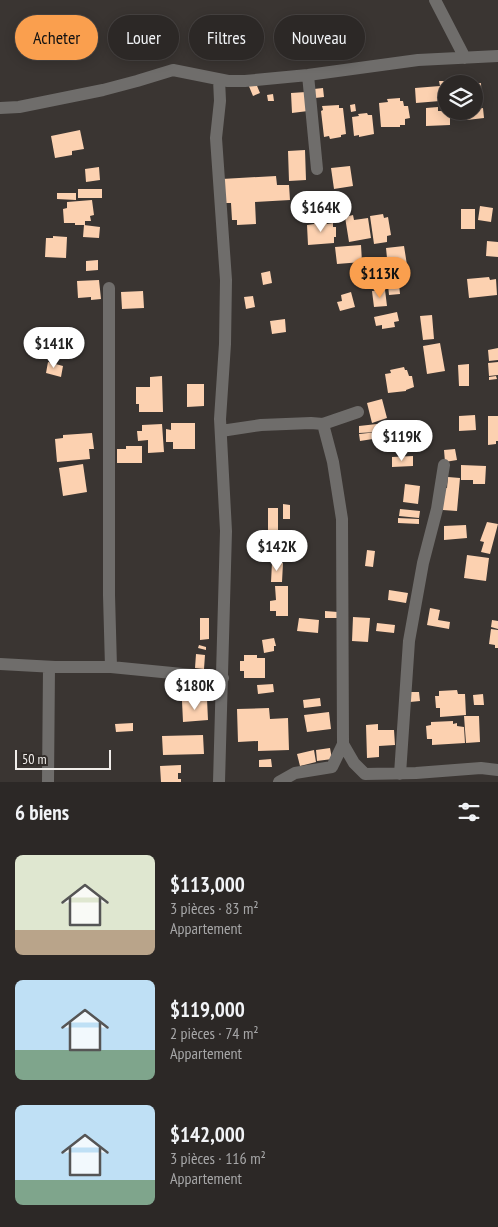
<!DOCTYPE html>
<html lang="fr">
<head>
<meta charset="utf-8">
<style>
	body { margin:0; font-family:"PT Sans Narrow",sans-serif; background:#383432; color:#f1f3f6; height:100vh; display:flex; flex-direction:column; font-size:19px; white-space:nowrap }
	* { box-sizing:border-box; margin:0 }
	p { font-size:16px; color:#a6a6a7 }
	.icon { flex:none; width:28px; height:28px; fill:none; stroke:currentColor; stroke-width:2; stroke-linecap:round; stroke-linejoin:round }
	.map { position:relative; height:782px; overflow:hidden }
	.panel { display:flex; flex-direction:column; background:#2c2826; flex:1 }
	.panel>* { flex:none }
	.guide { position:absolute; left:15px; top:15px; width:469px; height:45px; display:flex; gap:10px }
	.tools { position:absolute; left:438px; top:75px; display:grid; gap:10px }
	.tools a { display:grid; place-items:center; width:45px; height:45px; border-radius:50%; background:#2c2826; box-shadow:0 2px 12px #0003,0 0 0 1px #484443; font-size:25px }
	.scale { position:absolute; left:15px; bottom:12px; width:96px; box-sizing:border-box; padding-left:5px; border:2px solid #f0edea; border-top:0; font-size:14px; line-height:18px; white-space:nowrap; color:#f0edea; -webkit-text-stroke:4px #302b28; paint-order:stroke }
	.price { position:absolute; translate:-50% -42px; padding:0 11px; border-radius:18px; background:#fff; color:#222; font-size:16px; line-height:32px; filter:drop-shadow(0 1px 2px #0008) }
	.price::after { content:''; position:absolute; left:50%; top:30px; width:15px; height:11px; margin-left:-8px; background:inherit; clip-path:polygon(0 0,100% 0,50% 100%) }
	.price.current { background:#fa9f4e; color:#111 }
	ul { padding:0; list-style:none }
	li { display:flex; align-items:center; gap:15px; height:125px; padding:0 15px }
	li span { display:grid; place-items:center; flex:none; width:140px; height:100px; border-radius:8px; color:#555 }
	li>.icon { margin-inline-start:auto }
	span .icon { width:60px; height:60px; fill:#fffc; stroke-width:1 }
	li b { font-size:21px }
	h2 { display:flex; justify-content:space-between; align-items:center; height:60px; padding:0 15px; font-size:21px }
	.tag { padding:0 18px; border-radius:22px; background:#2c2826; box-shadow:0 2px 12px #0003,0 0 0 1px #484443; font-size:18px; line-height:45px }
	.tag.current { background:#fa9f4e; color:#111 }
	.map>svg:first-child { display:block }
	.building { fill:#fcd1b0 }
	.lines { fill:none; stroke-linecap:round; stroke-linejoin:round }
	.minor { stroke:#6f6d6b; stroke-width:12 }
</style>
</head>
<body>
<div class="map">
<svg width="498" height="782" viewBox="0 0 498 782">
	<rect width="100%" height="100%" fill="#3a3532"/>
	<!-- building -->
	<path class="building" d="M255 81 260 93 253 96 248 84Z
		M439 81H446V88H439L440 101 416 103 415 88 440 86Z
		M481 83 482 107 474 108V84Z
		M323 88 324 97 315 98 314 89Z
		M306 92 308 111 292 113 291 93Z
		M273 94 274 101H268L267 95Z
		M400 98V101H403L404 106H408L410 118 405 119V125H400V127H381L379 103 388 102 387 99Z
		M355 104 356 111 351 112 350 105Z
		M339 105V108H343L346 134 341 135V137L330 139 329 136 324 137 321 111 323 110 322 106Z
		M438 107V111H450V125L426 126V108Z
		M483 108 484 118 467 120 466 111Z
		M367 113 368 115H372L374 134 359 137V135L354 136 352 117 359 116 358 114Z
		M80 130 84 149 72 151V155L55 158 51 136Z
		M305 150 306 180 289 181 288 151Z
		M350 166 353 186 334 189 331 168Z
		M99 167 100 180 86 182 85 169Z
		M276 176 277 185H289L290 200 255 202 256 224 237 225V220H232L231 203H223L222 179Z
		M78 189H102V198H78Z
		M57 193H76V200L57 199Z
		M92 200 94 215 90 216 91 221H85V225H75V223H64L63 209 67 208V202Z
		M480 206 493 208 491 222 478 220Z
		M461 209H475V229H461Z
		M383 214 384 218 388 217 391 235 387 236V242L374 244 370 216Z
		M353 215 354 220 368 218 371 238 349 242 345 217Z
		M327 219V224L333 223V227H336V237H334V243L308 245 307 225 314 224V220Z
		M84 225 100 227 99 238 83 237Z
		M53 236 67 237 66 258 45 257 46 238H53Z
		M487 241 498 242V257L486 256Z
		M361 245 362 262 337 264 335 247Z
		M404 246 407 265 388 268 386 248Z
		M98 260V270L86 271V261Z
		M270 271 272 283 263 285 261 273Z
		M489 277 490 280 496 279 497 295 469 298 467 279Z
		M99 280 101 299 91 300V297L78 298 77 281Z
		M399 284 400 294 389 295 388 285Z
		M385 290 387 306 374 307 372 291Z
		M143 291 144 308 122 309 121 292Z
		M351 292 355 307 340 311 337 302 342 301 341 295Z
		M253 296 255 307 246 309 244 297Z
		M397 312 399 321 394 322 395 327 382 329V325L376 326 374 317Z
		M432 315 434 339 423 340 420 316Z
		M285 319 286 332 272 334 270 321Z
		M440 343 445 371 427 374 423 346Z
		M498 348V360L489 361 488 350Z
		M48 362 63 366 61 377 46 373Z
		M498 362V375L489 376 488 363Z
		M469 364V386H459L458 365Z
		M404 367 405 370H407L409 376H412L414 387 406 390V391L388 393 385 374 391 373 390 370Z
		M162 376 163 412H139V404H136V387H150V377Z
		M496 376 497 379 489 380V377Z
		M187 384H204V406L187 407Z
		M382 399 387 418 372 423 367 403Z
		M475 415 476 430 459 431V416Z
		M488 416H498V441H496V444L488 445Z
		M171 423H195V449H173V442H166V429L171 430Z
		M162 424 164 452 148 453V440L138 441 137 431H142V425Z
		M377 424V432L359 433V426Z
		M378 432 379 438 360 441 359 434Z
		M92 433 94 449H89L90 459 57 462 55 439 63 438V435Z
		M126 446H142V463H117V449H126Z
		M455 449 457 460 445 462 444 450Z
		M413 456V466L392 467V457Z
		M83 464 87 492 63 496 59 468Z
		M461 465 486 466 485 484H473V480H461Z
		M448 477 460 478 457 511 443 510 442 488H447Z
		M405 484 420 486 418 504 403 502Z
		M283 504 290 505V519H283Z
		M268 508H278V530H268Z
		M400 509 420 511 419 518 399 516Z
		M398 518 419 519V524L398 523Z
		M487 522 498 524 490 554 481 552 484 542 480 541Z
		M466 525 467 538 444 540V526Z
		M274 544H288L287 560H273Z
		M367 550 375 551 373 567 365 566Z
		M467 555 489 558 486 581 464 578Z
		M272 563H283L282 582H271Z
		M275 586H288V616H276V611H270V601L276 600Z
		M389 590 408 593 406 603 388 600Z
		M430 608 440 610 438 620 450 622 449 629 427 625Z
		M325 611 338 612V618H325Z
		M353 617 370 618 368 642 352 641Z
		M200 618H209V639L200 640Z
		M299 618 319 620 318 633 297 631Z
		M492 620 498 621V629L491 627Z
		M377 623 395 625 394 633 376 631Z
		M491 629 498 630V648H495V645L489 644Z
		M274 638 276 646H274V651L264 653 262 640Z
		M199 645 206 647V650L198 648Z
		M196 654 205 655 204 669 195 668Z
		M244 655H257V658H265V678H244V671H240V661H244Z
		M273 684 274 692 258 694 257 685Z
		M457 690 458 694H465L466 715 440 717V708H436L435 696H439V691Z
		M409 692H419L420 701 410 702Z
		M483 694 484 705H474L473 695Z
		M320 698 321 706 304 708 303 700Z
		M207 699 208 720 183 722 182 701Z
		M269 708 270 719 288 718 289 750 258 751V741L238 742 237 709Z
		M329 712 331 729 307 732 304 715Z
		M464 716H479L480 742 466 743Z
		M453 721V724L457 723V726L464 727 465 743 432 745V739H427L426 726 431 725V722Z
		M133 723V731L116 732 115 724Z
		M378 724V730H394L395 745 379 746V757L367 758 366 725Z
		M203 735 204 754 163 755 162 736Z
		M330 748 332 759 317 761 316 750Z
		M314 750 316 762 300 766 297 754Z
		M271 759 272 767H259V760Z
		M181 765V773H178V779H181V782H161L160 766Z"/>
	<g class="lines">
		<!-- minor -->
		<path class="minor" d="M435 0 465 58
			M308 75 317 169
			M219 79 220 101 216 138 226 280 225 344 220 419 226 531 219 782
			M0 108 19 107 103 90 137 81 173 70 228 81H245L308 75 418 60 498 56
			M109 288V595L111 667
			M323 424 333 462 342 519 343 744
			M221 431 261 425 311 423 323 424 358 412
			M0 664 55 667H111L223 678
			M400 774 409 641 423 563 437 509 444 465
			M48 782 49 667
			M279 782 295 773 332 767 343 744 354 763 365 774 416 773 481 768 498 770"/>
	</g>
</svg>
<div class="tools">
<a><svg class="icon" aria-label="layers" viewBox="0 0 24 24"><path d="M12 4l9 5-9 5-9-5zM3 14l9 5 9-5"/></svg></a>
</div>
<div class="scale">50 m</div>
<b class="price" style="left:321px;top:233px">$164K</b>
<b class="price current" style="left:380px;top:299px">$113K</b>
<b class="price" style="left:54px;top:369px">$141K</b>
<b class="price" style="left:402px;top:462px">$119K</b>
<b class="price" style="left:277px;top:572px">$142K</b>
<b class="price" style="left:195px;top:711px">$180K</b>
<div class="guide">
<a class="tag current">Acheter</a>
<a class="tag">Louer</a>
<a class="tag">Filtres</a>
<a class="tag">Nouveau</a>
</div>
</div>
<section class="panel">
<h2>6 biens<svg class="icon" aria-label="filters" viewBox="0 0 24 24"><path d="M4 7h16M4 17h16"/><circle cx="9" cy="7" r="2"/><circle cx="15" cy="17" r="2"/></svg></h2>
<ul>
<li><span style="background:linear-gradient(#dfe7d0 75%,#b9a48a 0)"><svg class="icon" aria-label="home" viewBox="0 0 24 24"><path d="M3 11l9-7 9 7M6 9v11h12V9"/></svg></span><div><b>$113,000</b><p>3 pièces · 83 m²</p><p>Appartement</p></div></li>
<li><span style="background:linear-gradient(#bfe0f5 70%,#7fa58c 0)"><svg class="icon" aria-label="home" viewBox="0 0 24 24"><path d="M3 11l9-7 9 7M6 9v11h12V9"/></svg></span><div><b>$119,000</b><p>2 pièces · 74 m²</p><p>Appartement</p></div></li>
<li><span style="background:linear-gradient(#bfe0f5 75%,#7fa58c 0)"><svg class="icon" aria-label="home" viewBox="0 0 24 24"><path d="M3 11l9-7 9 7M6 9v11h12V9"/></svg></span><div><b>$142,000</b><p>3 pièces · 116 m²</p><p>Appartement</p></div></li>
</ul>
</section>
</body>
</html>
